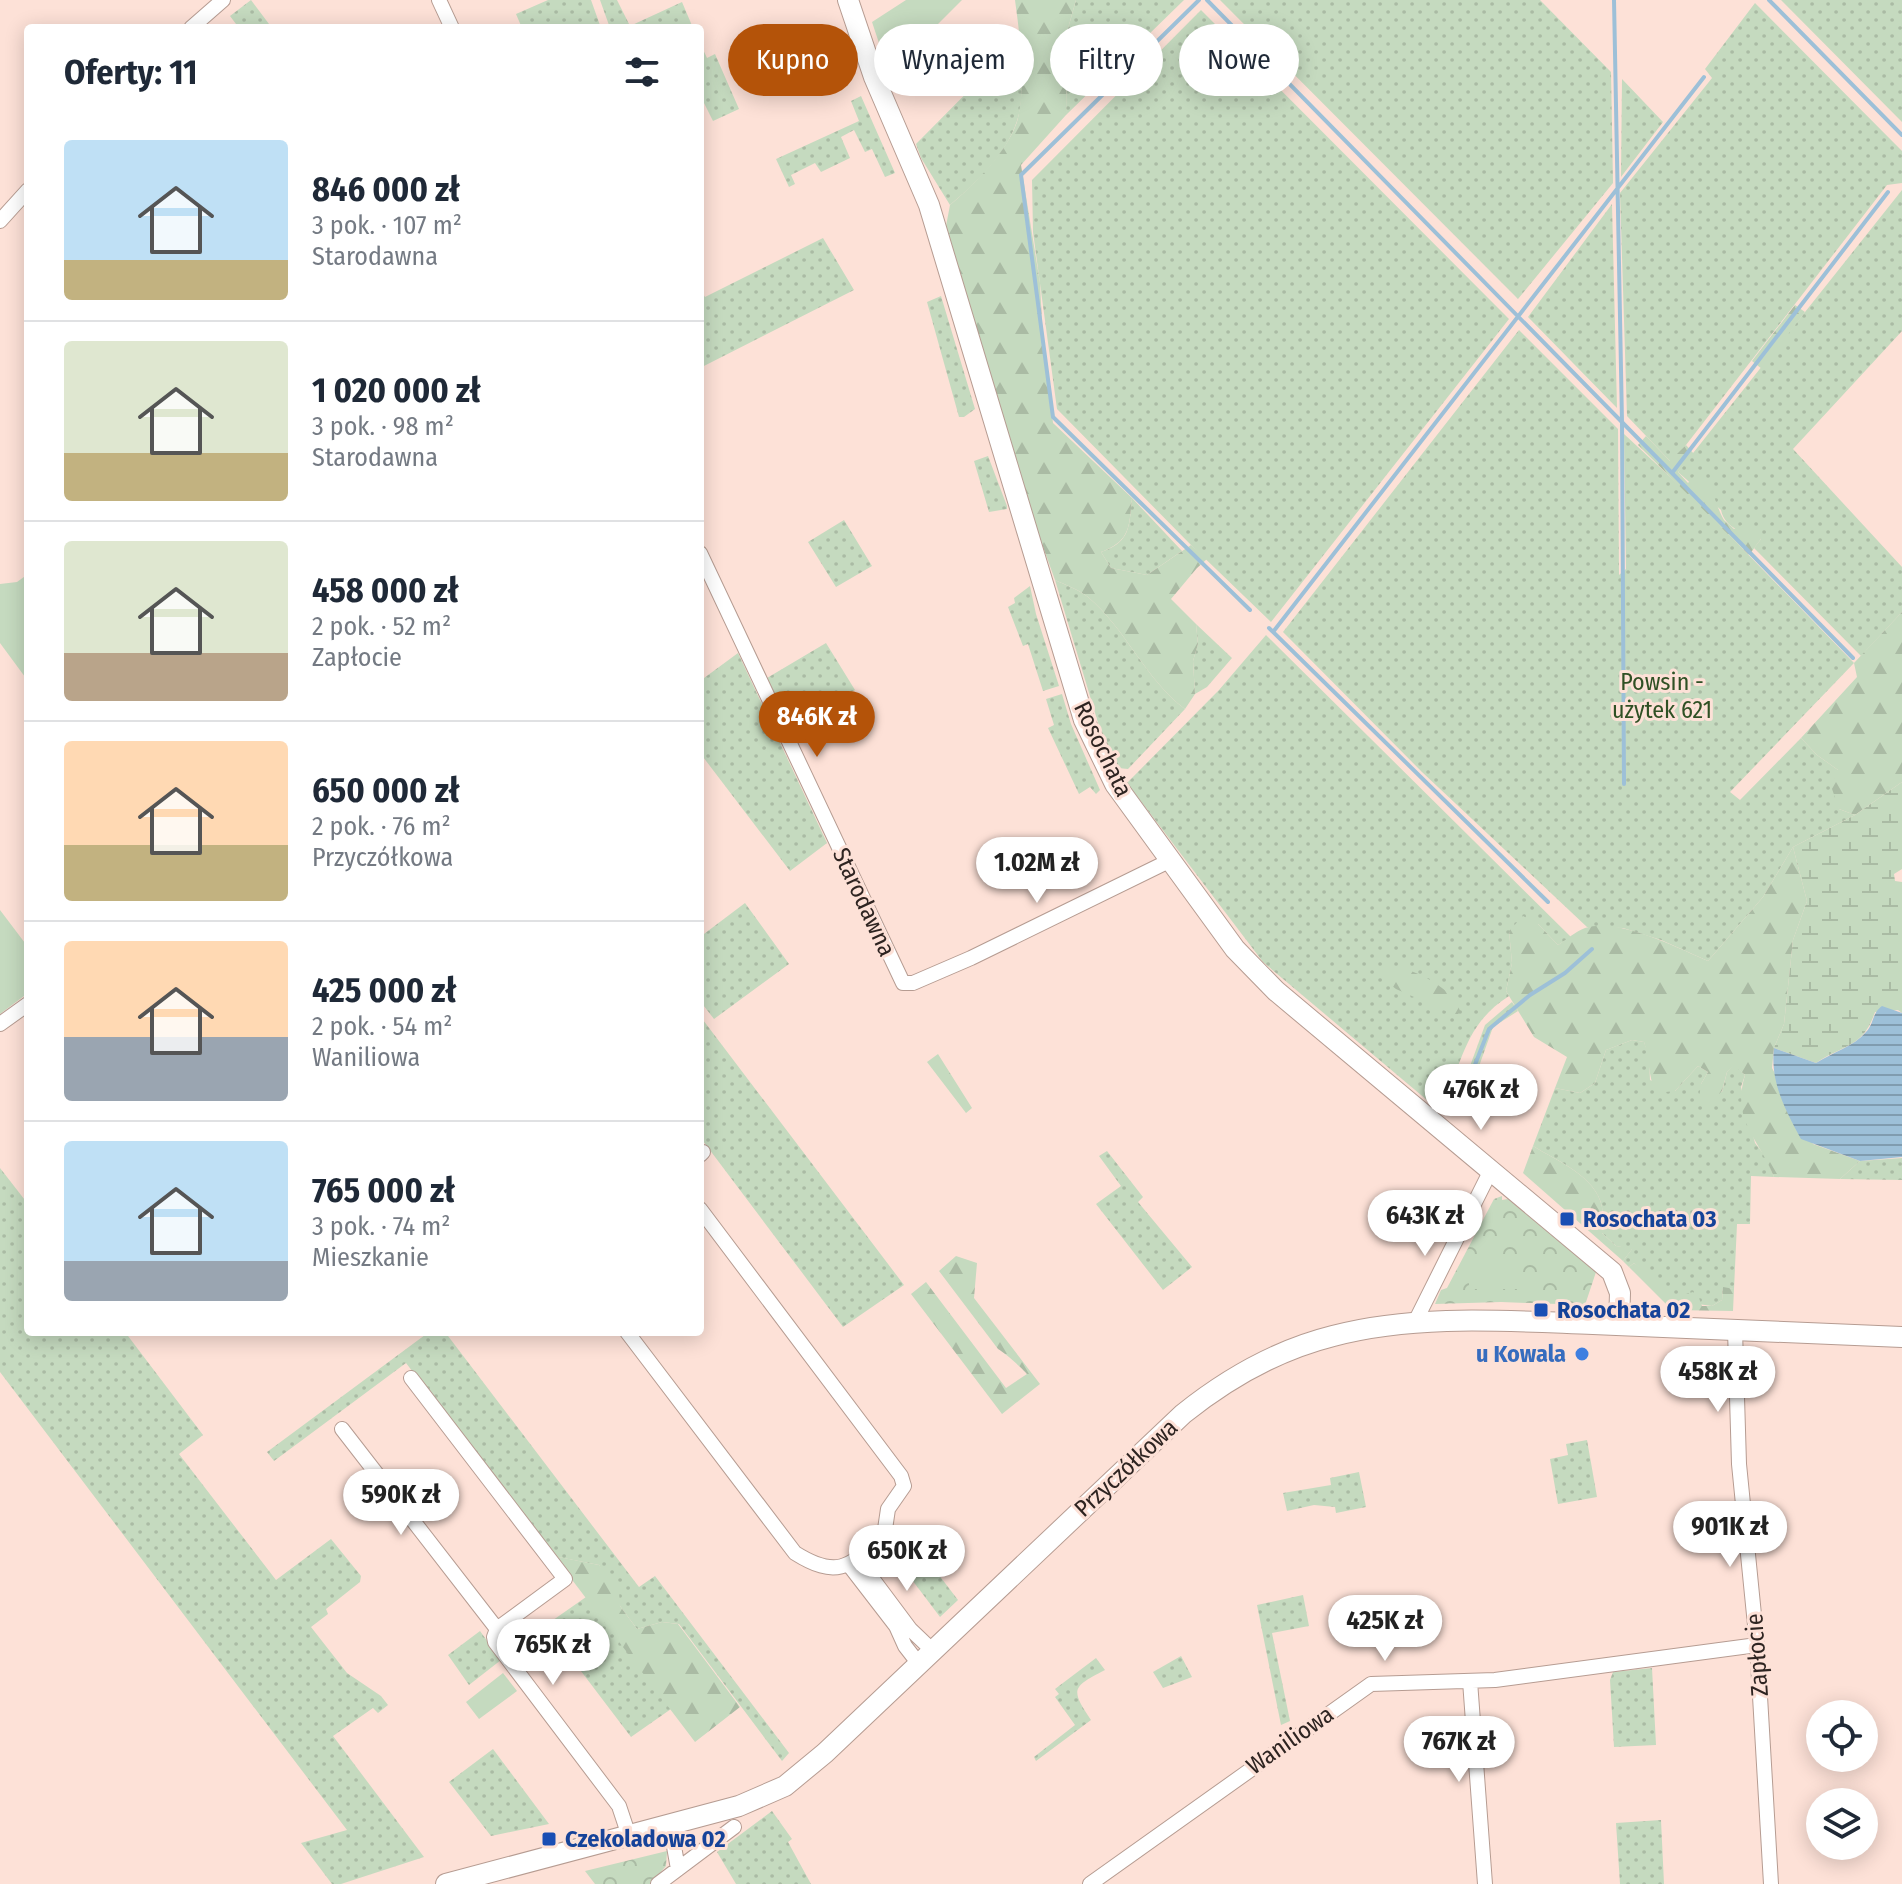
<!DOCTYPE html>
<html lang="pl">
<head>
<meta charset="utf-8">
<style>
	body { margin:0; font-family:"Fira Sans Condensed",sans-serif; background:#f2f2f3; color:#1f2937; height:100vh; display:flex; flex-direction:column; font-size:30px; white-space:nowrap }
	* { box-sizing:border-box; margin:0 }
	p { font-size:26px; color:#747a83 }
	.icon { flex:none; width:44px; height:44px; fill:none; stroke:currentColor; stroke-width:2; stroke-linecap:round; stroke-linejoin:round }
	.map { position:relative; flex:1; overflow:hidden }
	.panel { position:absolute; left:24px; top:24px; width:680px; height:1312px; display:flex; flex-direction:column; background:#fff; border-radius:8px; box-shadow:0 4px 20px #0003 }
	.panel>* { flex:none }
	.top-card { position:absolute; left:728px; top:24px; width:760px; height:72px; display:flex; gap:16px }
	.fabs { position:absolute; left:1806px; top:1700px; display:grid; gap:16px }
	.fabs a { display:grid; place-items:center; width:72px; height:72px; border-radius:50%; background:#fff; box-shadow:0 4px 20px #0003; font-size:40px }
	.price { position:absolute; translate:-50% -68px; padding:0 18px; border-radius:28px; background:#fff; color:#222; font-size:26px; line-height:52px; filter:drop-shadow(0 2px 4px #0008) }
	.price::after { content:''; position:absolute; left:50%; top:48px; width:24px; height:18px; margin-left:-12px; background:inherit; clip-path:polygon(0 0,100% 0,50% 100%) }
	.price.active { background:#b45309; color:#fff }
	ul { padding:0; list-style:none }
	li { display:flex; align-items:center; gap:24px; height:200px; padding:0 40px }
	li+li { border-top:2px solid #e0e1e3 }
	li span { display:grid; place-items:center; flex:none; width:224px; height:160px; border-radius:8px; color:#555 }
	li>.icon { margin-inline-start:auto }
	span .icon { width:96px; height:96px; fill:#fffc; stroke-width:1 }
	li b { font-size:34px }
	h2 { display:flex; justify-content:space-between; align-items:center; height:96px; padding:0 40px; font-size:34px }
	.chip { padding:0 28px; border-radius:36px; background:#fff; box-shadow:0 4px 20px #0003; font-size:28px; line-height:72px }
	.chip.active { background:#b45309; color:#fff }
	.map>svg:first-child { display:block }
	.grass { fill:url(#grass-dots) }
	.forest { fill:url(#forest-firs) }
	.wetland { fill:url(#wetland-marsh) }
	.park { fill:url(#park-crowns) }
	.garden { fill:#c5dabf }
	.water { fill:url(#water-rules) }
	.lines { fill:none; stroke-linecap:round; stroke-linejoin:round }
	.stream { stroke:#9dc0d8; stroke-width:4 }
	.street-casing { stroke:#b69c92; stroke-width:16 }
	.secondary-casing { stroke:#b69c92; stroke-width:22 }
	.street { stroke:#fff; stroke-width:14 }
	.secondary { stroke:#fff; stroke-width:20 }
	.transit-dot { fill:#1a4fb4; stroke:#fde1d7; stroke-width:3 }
	.shop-dot { fill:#3f7fe0; stroke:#fde1d7; stroke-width:3 }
	.labels { text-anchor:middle; stroke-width:6; stroke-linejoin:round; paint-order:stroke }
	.park-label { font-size:24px; fill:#2f5024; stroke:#fde1d7 }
	.street-label { font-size:24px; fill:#2e2421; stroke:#fde1d7 }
	.transit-label { font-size:24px; font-weight:bold; fill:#164399; stroke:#fde1d7; text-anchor:start }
	.shop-label { font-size:24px; font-weight:bold; fill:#366cbe; stroke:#fde1d7; text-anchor:end }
</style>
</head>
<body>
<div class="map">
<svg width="1902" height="1884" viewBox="0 0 1902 1884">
	<defs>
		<pattern id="grass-dots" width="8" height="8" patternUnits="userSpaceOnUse" patternTransform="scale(2)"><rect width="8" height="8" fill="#c5dabf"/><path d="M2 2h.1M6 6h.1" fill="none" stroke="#aabba4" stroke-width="1.8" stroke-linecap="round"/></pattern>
		<pattern id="forest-firs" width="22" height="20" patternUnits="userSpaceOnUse" patternTransform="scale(2)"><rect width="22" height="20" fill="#c5dabf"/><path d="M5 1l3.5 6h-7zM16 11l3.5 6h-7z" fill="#aabba4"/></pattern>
		<pattern id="wetland-marsh" width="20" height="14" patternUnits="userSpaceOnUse" patternTransform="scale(2)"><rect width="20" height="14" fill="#c5dabf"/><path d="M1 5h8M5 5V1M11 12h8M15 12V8" fill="none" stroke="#aabba4"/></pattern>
		<pattern id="park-crowns" width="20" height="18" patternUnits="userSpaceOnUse" patternTransform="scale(2)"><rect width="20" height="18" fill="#c5dabf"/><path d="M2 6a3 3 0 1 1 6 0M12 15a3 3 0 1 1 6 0" fill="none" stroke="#aabba4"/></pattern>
		<pattern id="water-rules" width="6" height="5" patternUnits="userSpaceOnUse" patternTransform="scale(2)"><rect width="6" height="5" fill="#9dc0d8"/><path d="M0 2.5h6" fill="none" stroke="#809caf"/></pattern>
	</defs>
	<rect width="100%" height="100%" fill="#fde1d7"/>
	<!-- grass -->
	<path class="grass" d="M251 0 272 28H239L230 16Z
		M548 0H591L601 28H522L516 14Z
		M600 0H617L630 26 682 2 693 28H610Z
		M1076 0H1184L1066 115 1067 32Z
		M1220 0H1540L1611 72 1613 183 1518 299Z
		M1781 0H1902V122Z
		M1755 3 1902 151V183L1887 185 1686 445 1671 462 1627 416 1620 193 1712 78 1705 69Z
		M1201 10 1509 319 1271 622 1191 545 1057 409 1033 232 1032 180Z
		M1020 39C1021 64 1025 97 1017 121 1006 155 976 183 950 205L921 158 916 144Z
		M700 43 707 58 715 54 739 109 713 121 700 95V81L704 78 700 70Z
		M1622 79 1663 122 1621 177Z
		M861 96 895 173 885 177 872 149 865 152 854 130 841 137 850 158 821 172 815 163 791 175 795 184 789 187 776 159 859 121 851 101Z
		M1902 190V331L1793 449 1902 567V612L1861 656 1754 548 1761 539C1745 533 1725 529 1721 510L1678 472Z
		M1612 204 1617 408 1528 317Z
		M823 238 854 290 700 368V289L705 297Z
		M941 296 975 409 964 417H959L927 302Z
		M1519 330 1618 429 1619 575 1626 569 1624 434 1694 499 1854 663 1730 792 1740 800 1801 738 1817 755 1838 770 1839 809 1855 815 1793 847 1763 897 1708 961 1661 940 1623 928 1587 927 1422 772 1283 632Z
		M988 456 1007 506V509L989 512 974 461Z
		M1132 498 1182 551 1147 575 1111 568 1101 552C1131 542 1129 526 1132 498Z
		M844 520 872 566 836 587 808 542Z
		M1055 580C1066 585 1079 590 1088 597 1126 629 1145 679 1185 709L1128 769 1118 768 1105 746Z
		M1030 586 1036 614 1059 686 1043 691 1028 644 1023 646 1008 607 1015 603 1014 598Z
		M1196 624 1232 658 1207 687 1195 694 1193 661 1198 644Z
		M1266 635 1571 937 1558 945 1538 924 1509 931 1512 963 1506 991 1509 996C1463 1025 1462 1066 1440 1111L1263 962 1127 783 1219 690Z
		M826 643 855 690 789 729 767 678Z
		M738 653 827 843 790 871 700 753V681Z
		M1062 694 1071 724 1100 790 1096 794 1090 787 1079 794 1048 728 1054 725 1046 699Z
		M745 903 789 964 714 1019 700 1001V937Z
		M1512 1002 1518 1011 1493 1027 1462 1114 1454 1110 1485 1025Z
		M700 1016 904 1285 843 1327 700 1137Z
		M1632 1040 1644 1042 1649 1056 1650 1080 1675 1091 1698 1066 1708 1072 1701 1084 1722 1092 1727 1072 1734 1064 1745 1075 1741 1087 1755 1143 1766 1157 1774 1177 1751 1176 1750 1224H1737L1734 1289 1723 1288 1722 1300 1712 1306 1676 1301 1634 1263 1629 1267 1623 1261 1632 1249 1616 1246 1602 1233C1602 1225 1603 1215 1602 1207 1596 1176 1557 1161 1533 1146L1555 1088 1580 1093 1595 1083 1606 1050Z
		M1107 1151 1143 1197 1138 1202 1192 1267 1163 1290 1096 1204 1121 1186 1099 1156Z
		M1902 1158V1180L1840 1179 1860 1161Z
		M0 1168 28 1204V1332H125L203 1435 179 1454 276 1580 331 1539 361 1576 360 1582 326 1609 328 1614 311 1627 347 1673 381 1696 388 1705 378 1713 373 1708 333 1736 424 1857 341 1884H332L301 1843 347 1830 0 1372Z
		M429 1332H445L639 1587 655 1576 789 1753 782 1761 679 1624 662 1622 637 1629 620 1606 599 1565 553 1556 406 1363 274 1461 267 1452Z
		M1587 1440 1597 1497 1558 1504 1550 1459 1568 1455 1566 1444Z
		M1359 1472 1366 1507 1336 1513 1335 1507 1314 1505 1287 1511 1283 1493 1331 1485 1330 1478Z
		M903 1528 958 1600 940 1617 885 1544Z
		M1303 1595 1309 1626 1272 1633 1290 1721 1281 1725 1257 1605Z
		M586 1597 671 1709 631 1737 546 1625Z
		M480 1631 501 1660 469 1685 448 1655Z
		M1181 1656 1192 1677 1163 1688 1153 1672Z
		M1096 1658 1105 1670C1072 1687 1070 1689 1091 1720L1036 1761 1034 1757 1075 1725 1055 1697 1059 1694 1055 1689Z
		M1652 1668 1656 1745 1614 1747 1610 1680 1613 1672Z
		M493 1749 549 1824 491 1836 449 1782Z
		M772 1811 792 1839 788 1842 811 1884H736L717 1852Z
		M1661 1820 1664 1884H1620L1616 1823Z"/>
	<!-- forest -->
	<path class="forest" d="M1015 0H1076L1067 32 1066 115 1021 165 1040 283 1043 343 1053 423 1132 498C1129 526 1131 541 1101 552L1111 568 1147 575 1191 545 1207 559 1197 568 1171 599 1196 624 1198 644 1193 661 1195 694 1185 709C1145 679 1126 629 1088 597 1079 590 1066 585 1055 580L1033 519 946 226 950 205C973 186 1011 148 1018 118 1026 80 1020 38 1015 0Z
		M1795 305 1805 312 1762 369 1752 361Z
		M1646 436 1670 461 1686 445 1694 454 1678 472 1688 483 1695 475C1715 483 1714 504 1724 520 1727 523 1731 526 1734 529L1744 524 1755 529 1761 539 1749 555 1638 445Z
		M1902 612V782L1855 815 1839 809 1831 786 1838 770 1817 755 1801 738 1857 677 1854 663Z
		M1793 847 1807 901 1793 940 1784 1024 1774 1048 1772 1068 1813 1144 1860 1161 1840 1179 1774 1177C1759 1138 1731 1121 1745 1075L1734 1065 1727 1072 1722 1091 1709 1104 1699 1098 1701 1084 1708 1072 1698 1066 1675 1091 1656 1093C1648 1077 1650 1060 1644 1042L1632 1040 1606 1050 1595 1083 1580 1093 1555 1088 1567 1057 1534 1037 1506 991 1512 963 1509 931 1523 916 1538 924 1558 945C1566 940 1576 931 1585 928 1618 917 1678 948 1708 961L1763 897Z
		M1384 965C1407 965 1454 987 1460 1011L1457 1016 1396 989 1381 977Z
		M938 1054 972 1108 966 1113 927 1062Z
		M1533 1146C1557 1161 1596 1176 1602 1207 1603 1215 1602 1225 1602 1233L1616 1246 1633 1248 1623 1261 1523 1173Z
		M956 1256 977 1263 974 1298 1040 1384 1002 1414 911 1294 926 1282 1006 1388 1027 1374C1023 1369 1004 1352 998 1349L939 1271Z
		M1634 1263 1670 1289 1676 1301H1681L1686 1294 1693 1292 1699 1298 1702 1306H1712L1722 1300 1723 1287 1734 1289 1733 1311 1672 1310 1629 1267Z
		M554 1556 599 1565 619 1592 620 1606 637 1629 662 1622 678 1624 740 1707 695 1742Z"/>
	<!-- wetland -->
	<path class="wetland" d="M1902 782V869L1894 874 1895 881 1902 882V1013L1898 1010 1875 1012C1863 1048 1844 1044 1816 1063L1774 1048 1784 1024 1793 940 1807 901 1793 847 1855 815Z"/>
	<!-- park -->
	<path class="park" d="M1502 1196V1200L1508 1199 1596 1272 1585 1305 1501 1302 1435 1304 1441 1290 1447 1288 1494 1199Z
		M667 1851 666 1866 650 1884H595L585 1871Z"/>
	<!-- garden -->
	<path class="garden" d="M906 0H962L889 73 872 22Z
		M28 574V681L0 643V584L17 582Z
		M0 910 28 947V993L0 1014Z
		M1469 1263H1518V1289H1469Z
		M503 1673 517 1691 479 1719 466 1702Z"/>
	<!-- water -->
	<path class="water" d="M1882 1006 1902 1013V1157L1860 1161 1801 1139C1785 1109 1770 1082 1774 1048L1816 1063C1833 1052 1853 1047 1866 1032 1874 1024 1872 1013 1882 1006Z"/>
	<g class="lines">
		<!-- stream -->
		<path class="stream" d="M1199 0 1021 175 1053 417 1250 610
			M1207 0 1672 473 1888 192
			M1614 0 1622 422 1624 784
			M1769 0 1902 135
			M1672 473 1853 658
			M1269 628 1548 902
			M1273 632 1704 77
			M1458 1108 1489 1029 1530 995 1565 973 1592 949"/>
		<!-- street casing -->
		<g class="street-casing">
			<path id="street" d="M439 0 452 28
				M191 28 223 0
				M0 221 28 190
				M700 553 903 983H913L971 958 1171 860
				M0 1024 28 1004
				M700 1155 703 1152
				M1414 1324 1491 1170
				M1735 1330 1739 1464 1757 1645 1771 1884
				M627 1332 795 1553C838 1580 850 1566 884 1536L888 1509 904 1486 901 1476 700 1209
				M411 1378 565 1579 497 1629 494 1637 495 1642 619 1806 629 1836
				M342 1429 497 1629
				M857 1558 910 1629 933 1651
				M849 1565 896 1626 905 1646 919 1664
				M1470 1681 1485 1884
				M670 1824 678 1869
				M658 1884 734 1827
				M1090 1884 1371 1684 1495 1680 1757 1645"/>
		</g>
		<!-- secondary casing -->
		<g class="secondary-casing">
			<path id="secondary" d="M848 0 874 77 929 205 1084 720 1115 784 1235 949 1276 991 1612 1272 1620 1293 1619 1325
				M446 1884 739 1806 785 1786 825 1753 1183 1414C1228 1378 1277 1350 1333 1336 1416 1314 1507 1321 1593 1324 1696 1328 1799 1332 1902 1337"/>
		</g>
		<!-- street -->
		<use href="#street" class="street"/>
		<!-- secondary -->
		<use href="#secondary" class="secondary"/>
	</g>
	<!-- markers -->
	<g class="transit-dot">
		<rect x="1559" y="1211" width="16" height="16" rx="4"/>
		<rect x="1533" y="1302" width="16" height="16" rx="4"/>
		<rect x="541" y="1831" width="16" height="16" rx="4"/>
	</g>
	<circle class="shop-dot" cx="1582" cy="1354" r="8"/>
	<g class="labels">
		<!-- park labels -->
		<g class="park-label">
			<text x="1662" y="690">Powsin -<tspan x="1662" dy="28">użytek 621</tspan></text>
		</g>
		<!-- street labels -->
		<g class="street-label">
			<text transform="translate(1103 749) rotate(64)" y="8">Rosochata</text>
			<text transform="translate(864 902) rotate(65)" y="8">Starodawna</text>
			<text transform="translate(1126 1468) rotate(-43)" y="8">Przyczółkowa</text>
			<text transform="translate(1757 1655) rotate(-94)" y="8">Zapłocie</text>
			<text transform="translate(1290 1740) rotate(-35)" y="8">Waniliowa</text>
		</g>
		<!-- transit labels -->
		<g class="transit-label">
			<text x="1583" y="1227">Rosochata 03</text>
			<text x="1557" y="1318">Rosochata 02</text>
			<text x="565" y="1847">Czekoladowa 02</text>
		</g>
		<!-- shop labels -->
		<g class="shop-label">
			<text x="1566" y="1362">u Kowala</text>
		</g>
	</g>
</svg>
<div class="fabs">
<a><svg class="icon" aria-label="locate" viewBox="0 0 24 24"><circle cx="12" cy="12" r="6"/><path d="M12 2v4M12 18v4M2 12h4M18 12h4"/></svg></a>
<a><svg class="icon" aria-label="layers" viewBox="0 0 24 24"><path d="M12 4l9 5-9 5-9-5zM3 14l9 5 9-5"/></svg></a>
</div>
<b class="price active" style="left:817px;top:759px">846K zł</b>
<b class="price" style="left:1037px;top:905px">1.02M zł</b>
<b class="price" style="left:1481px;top:1132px">476K zł</b>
<b class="price" style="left:1425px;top:1258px">643K zł</b>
<b class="price" style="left:1718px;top:1414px">458K zł</b>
<b class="price" style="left:401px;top:1537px">590K zł</b>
<b class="price" style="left:1730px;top:1569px">901K zł</b>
<b class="price" style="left:907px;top:1593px">650K zł</b>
<b class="price" style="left:1385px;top:1663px">425K zł</b>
<b class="price" style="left:553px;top:1687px">765K zł</b>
<b class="price" style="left:1459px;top:1784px">767K zł</b>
<div class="top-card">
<a class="chip active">Kupno</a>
<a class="chip">Wynajem</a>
<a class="chip">Filtry</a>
<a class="chip">Nowe</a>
</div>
<section class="panel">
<h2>Oferty: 11<svg class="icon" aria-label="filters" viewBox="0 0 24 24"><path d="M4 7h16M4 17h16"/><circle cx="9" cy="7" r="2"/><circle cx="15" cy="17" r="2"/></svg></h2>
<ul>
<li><span style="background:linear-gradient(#bfe0f5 75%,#c2b280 0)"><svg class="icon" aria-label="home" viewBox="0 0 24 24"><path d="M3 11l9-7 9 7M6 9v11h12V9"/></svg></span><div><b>846 000 zł</b><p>3 pok. · 107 m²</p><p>Starodawna</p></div></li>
<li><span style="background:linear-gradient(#dfe7d0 70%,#c2b280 0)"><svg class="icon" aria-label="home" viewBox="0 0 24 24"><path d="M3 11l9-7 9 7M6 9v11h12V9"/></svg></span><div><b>1 020 000 zł</b><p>3 pok. · 98 m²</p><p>Starodawna</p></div></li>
<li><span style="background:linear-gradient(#dfe7d0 70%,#b9a48a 0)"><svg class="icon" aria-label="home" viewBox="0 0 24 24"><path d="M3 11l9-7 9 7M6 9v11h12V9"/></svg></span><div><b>458 000 zł</b><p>2 pok. · 52 m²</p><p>Zapłocie</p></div></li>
<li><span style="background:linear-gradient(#ffd9b3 65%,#c2b280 0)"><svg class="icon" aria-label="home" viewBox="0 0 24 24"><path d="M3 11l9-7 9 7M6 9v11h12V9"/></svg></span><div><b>650 000 zł</b><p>2 pok. · 76 m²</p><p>Przyczółkowa</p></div></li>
<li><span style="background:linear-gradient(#ffd9b3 60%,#9aa5b1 0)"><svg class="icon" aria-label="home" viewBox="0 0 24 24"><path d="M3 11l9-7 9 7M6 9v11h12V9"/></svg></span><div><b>425 000 zł</b><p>2 pok. · 54 m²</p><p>Waniliowa</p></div></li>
<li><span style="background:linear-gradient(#bfe0f5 75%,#9aa5b1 0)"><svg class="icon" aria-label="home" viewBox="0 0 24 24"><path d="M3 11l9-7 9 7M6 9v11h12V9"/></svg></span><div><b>765 000 zł</b><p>3 pok. · 74 m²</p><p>Mieszkanie</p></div></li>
</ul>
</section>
</div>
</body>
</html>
